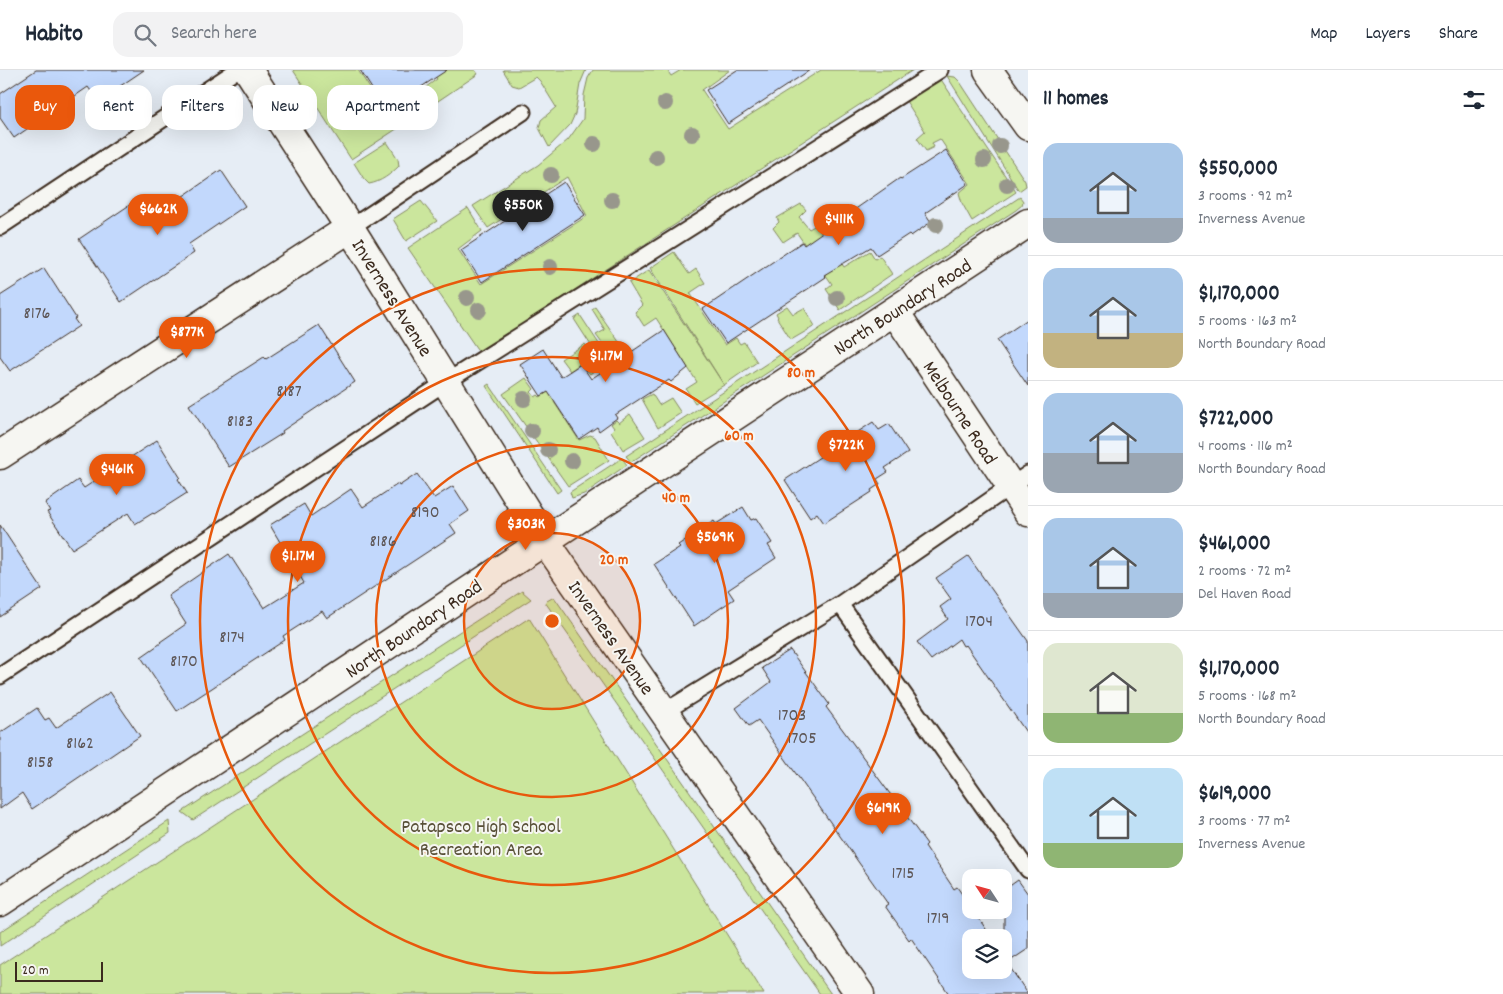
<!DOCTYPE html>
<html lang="en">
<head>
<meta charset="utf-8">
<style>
	body { margin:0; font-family:Dekko,sans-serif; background:#f2f2f3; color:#1f2937; height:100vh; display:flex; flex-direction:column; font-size:19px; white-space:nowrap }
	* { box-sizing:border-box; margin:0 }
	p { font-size:16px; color:#747a83 }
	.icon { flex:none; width:28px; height:28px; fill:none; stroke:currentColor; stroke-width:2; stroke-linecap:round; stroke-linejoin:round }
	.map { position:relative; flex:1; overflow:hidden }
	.sheet { display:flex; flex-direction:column; background:#fff; width:475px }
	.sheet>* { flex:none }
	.banner { position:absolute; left:15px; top:15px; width:475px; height:45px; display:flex; gap:10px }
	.needle { width:32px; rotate:306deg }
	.tools { position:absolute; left:962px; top:799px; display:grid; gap:10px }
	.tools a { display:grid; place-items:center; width:50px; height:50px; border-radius:10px; background:#fff; box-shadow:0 5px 20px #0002; font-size:25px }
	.scale { position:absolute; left:15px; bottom:12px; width:88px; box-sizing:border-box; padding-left:5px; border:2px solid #3b2a1e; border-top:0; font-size:14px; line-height:18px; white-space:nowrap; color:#3b2a1e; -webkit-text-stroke:4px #f6f6f2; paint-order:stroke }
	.price { position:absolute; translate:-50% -42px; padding:0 11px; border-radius:18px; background:#ea580c; color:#fff; font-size:16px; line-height:32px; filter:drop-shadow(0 1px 2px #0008) }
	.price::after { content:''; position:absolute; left:50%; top:30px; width:15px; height:11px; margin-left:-8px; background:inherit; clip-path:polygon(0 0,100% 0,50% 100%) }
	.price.selected { background:#222; color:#fff }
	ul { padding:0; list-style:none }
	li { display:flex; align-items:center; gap:15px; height:125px; padding:0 15px }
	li+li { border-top:1px solid #e0e1e3 }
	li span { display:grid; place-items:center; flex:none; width:140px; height:100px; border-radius:15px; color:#555 }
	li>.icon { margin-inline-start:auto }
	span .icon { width:60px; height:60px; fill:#fffc; stroke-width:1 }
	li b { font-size:21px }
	h2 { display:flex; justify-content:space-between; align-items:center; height:60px; padding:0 15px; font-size:21px }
	.tag { padding:0 18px; border-radius:15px; background:#fff; box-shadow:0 5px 20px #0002; font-size:18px; line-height:45px }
	.tag.selected { background:#ea580c; color:#fff }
	header { display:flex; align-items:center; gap:30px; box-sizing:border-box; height:70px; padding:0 25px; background:#fff; border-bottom:1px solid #e0e1e3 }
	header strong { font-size:24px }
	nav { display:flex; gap:28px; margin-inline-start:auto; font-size:18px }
	.search { width:350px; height:45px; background:#f2f2f3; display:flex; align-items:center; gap:12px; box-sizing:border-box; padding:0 18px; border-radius:15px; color:#747a83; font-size:19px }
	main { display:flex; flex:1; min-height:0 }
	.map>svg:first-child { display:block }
	.green { fill:#cbe69d; stroke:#83885e }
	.building { fill:#c2d8fc; stroke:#3b2a1e }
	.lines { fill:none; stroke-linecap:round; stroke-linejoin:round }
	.service-casing { stroke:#3b2a1e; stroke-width:19 }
	.minor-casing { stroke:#3b2a1e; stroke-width:31 }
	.service { stroke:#f6f6f2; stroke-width:15 }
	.minor { stroke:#f6f6f2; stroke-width:28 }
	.tree { fill:#98978c }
	.ring { fill:none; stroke:#e8590c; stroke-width:2.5 }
	.labels { text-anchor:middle; stroke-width:4; stroke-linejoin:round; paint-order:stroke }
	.number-label { font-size:18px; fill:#5d5656 }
	.street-label { font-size:20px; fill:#3b2a1e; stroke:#f6f6f2 }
	.park-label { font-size:20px; fill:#585037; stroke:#f6f6f2 }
	.centre { fill:#e8590c; stroke:#f6f6f2; stroke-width:2.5 }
	.ring-label { font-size:15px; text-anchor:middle; font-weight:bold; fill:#e8590c; stroke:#f6f6f2; stroke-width:4; stroke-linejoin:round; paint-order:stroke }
</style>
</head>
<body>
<header>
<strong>Habito</strong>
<div class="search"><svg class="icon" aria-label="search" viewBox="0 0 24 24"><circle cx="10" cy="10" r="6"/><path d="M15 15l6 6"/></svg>Search here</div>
<nav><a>Map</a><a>Layers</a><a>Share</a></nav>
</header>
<main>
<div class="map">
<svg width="1028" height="924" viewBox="0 0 1028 924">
	<rect width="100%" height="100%" fill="#e6edf5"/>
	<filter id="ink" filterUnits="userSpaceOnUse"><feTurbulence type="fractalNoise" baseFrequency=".02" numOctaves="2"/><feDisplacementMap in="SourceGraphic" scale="10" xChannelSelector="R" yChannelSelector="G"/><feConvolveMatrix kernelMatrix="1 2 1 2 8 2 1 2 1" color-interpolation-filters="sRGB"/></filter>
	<g filter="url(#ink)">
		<!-- green -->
		<path class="green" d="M293 0H358L380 34 394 25 401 33 416 23 427 39 351 89Z
			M435 0H475L478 4 432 35 422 20 437 9 432 2Z
			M503 0H586L580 14 575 44 570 55 549 77 539 58 541 50 556 37 540 11 536 7 519 17 512 15Z
			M593 0H667L671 6 681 0H730L702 20 728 59 821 0H913L479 282 408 178 468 138 482 161 458 179 481 214 587 146 567 107 488 158 473 136 538 95 568 70 583 49 584 25 588 8Z
			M947 6 955 7 960 12 1025 111 1026 116 1019 121Z
			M940 8 1016 122 972 151 962 133 959 123 970 114 940 69 932 73 934 77 926 81 917 68 925 61 906 31Z
			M387 72 398 89 399 96C391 104 381 112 369 114L364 109 354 93Z
			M1020 127 1023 131 1022 135 1016 140 631 392 626 386Z
			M421 131 437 151 406 171 393 149Z
			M801 134 806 140 799 147 809 159 816 155 844 197 870 181 875 189 880 186 892 204 840 240 826 219 832 214 797 163 783 172 773 158 779 152 777 148Z
			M674 182 689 204 696 199 705 213 690 223 725 275 736 268 740 274 744 272 757 292 724 315 650 198Z
			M649 200 724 315 695 333 686 319 697 312 656 248 644 256 635 242 642 235 629 213Z
			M787 236 793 244 804 238 815 256 791 270 777 248 778 247 776 243Z
			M595 237 624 279 616 285 610 284 596 265 605 260 592 239Z
			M580 245 609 289 603 294 574 249Z
			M585 274 599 297 590 304 581 293 570 301 561 289Z
			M526 308 534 319 531 322 535 327 538 325 540 327 566 310 572 319 554 332 579 370 590 365 595 367 609 390 568 416 503 324Z
			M489 314 561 420 557 423 486 316Z
			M652 324 659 335 671 328 681 343 658 358 642 329Z
			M630 344 645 367 623 380 611 361 614 358 611 354 616 350 619 353Z
			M622 388 627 395 584 424 572 428 570 422Z
			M522 521 531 529 193 750 182 742Z
			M554 527 831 924H820L545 532Z
			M529 548 764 924H0V895Z
			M169 751 170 763 0 876V862Z"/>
		<!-- building -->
		<path class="building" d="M36 0H144L98 31 88 17 14 68 0 48V24Z
			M360 0H447L400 31 395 23 381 33Z
			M737 0H810L728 54 706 20Z
			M946 80 968 114 925 143 931 152 911 166 909 164 877 185 871 177 824 205 826 207 726 273 703 239 802 172 804 175 900 108 901 109Z
			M221 100 245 136 189 174 194 183 121 232 79 169 134 132 147 151Z
			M564 112 585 145 482 212 461 180Z
			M44 198 76 248 74 249 79 256 10 301 0 287V226Z
			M1028 249V316L997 270Z
			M319 255 355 312 282 361 283 363 229 397 189 335 264 287 266 289Z
			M664 260 688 298 671 312 669 310 615 345 617 348 599 361 597 357 579 369 548 322 541 326 520 294 543 279 561 307 581 294 591 309Z
			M873 352 879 360 889 354 908 383 885 398 888 402 877 409 880 414 871 420 872 422 824 453 817 443 810 448 785 410Z
			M157 370 180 407 178 409 187 423 154 444 153 443 135 454 128 443 72 479 47 442 50 441 45 433 78 410 84 418Z
			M417 404 434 428 453 416 469 441 450 454 456 463 327 548 322 541 283 566 285 570 177 641 141 587 161 573 160 572 186 554 168 526 229 484 264 538 304 513 270 455 304 434 311 446 351 419 363 437 398 414 399 416Z
			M743 437 751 450 756 448 772 473 768 475 776 488 728 520 734 529 694 556 654 494 680 477 678 475 714 451 716 454Z
			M0 455 42 519 0 547Z
			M968 486 1028 571V665L966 575 963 576 959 569 931 590 917 572 948 549 940 537 951 529 936 508Z
			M790 580 829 634 826 637 927 774 925 776 954 819 957 817 971 837V840H973L992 868H971V900H1004V820L1018 810 1028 824V879L1007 893 1028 924H949L911 868 909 870 885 836 888 834 758 650 749 656 736 638 771 612 762 598Z
			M110 622 140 666 32 739 22 723 0 739V663L37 638 45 650 49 648 56 658Z"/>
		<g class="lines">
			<!-- service casing -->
			<g class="service-casing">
				<path id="service" d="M0 157 237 0
					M350 158 523 42
					M840 534 1028 800
					M0 606 446 312 940 0
					M664 642 840 534 1028 404"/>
			</g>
			<!-- minor casing -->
			<g class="minor-casing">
				<path id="minor" d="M248 0 350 158 545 471 860 924
					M988 0 1028 56
					M895 242 1028 442
					M0 385 350 158
					M0 832 511 493 1028 153"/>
			</g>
			<!-- service -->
			<use href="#service" class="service"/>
			<!-- minor -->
			<use href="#minor" class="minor"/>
		</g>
		<!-- trees -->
		<g class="tree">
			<circle cx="665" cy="33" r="8"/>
			<circle cx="340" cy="37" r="8"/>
			<circle cx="692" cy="64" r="8"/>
			<circle cx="594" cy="74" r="8"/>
			<circle cx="1000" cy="76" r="8"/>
			<circle cx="656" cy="87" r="8"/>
			<circle cx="984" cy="90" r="8"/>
			<circle cx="551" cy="105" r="8"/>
			<circle cx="1007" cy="115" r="8"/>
			<circle cx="612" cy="130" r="8"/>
			<circle cx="936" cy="155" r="8"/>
			<circle cx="550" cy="197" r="8"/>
			<circle cx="467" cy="228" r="8"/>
			<circle cx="837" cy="228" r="8"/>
			<circle cx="479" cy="240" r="8"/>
			<circle cx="524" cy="329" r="8"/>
			<circle cx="532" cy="361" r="8"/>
			<circle cx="548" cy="380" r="8"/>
			<circle cx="572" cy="391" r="8"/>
		</g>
	</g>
	<!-- distance rings -->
	<circle cx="552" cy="551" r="88" fill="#e8590c" fill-opacity=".12"/>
	<g class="ring">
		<circle cx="552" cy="551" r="88"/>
		<circle cx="552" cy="551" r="176"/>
		<circle cx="552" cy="551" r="264"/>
		<circle cx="552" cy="551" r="352"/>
	</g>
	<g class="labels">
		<!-- number labels -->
		<g class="number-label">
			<text x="37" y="248">8176</text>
			<text x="289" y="326">8187</text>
			<text x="240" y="356">8183</text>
			<text x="425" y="447">8190</text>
			<text x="383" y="476">8186</text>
			<text x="979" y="556">1704</text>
			<text x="232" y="572">8174</text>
			<text x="184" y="596">8170</text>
			<text x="792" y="650">1703</text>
			<text x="802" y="673">1705</text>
			<text x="80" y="678">8162</text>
			<text x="40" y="697">8158</text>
			<text x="903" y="808">1715</text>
			<text x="938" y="853">1719</text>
		</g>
		<!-- street labels -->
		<g class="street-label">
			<text transform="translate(393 227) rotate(58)" y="7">Inverness Avenue</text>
			<text transform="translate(902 236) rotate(-33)" y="7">North Boundary Road</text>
			<text transform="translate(961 342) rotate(57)" y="7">Melbourne Road</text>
			<text transform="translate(413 558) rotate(-34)" y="7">North Boundary Road</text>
			<text transform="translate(612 567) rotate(55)" y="7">Inverness Avenue</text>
		</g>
		<!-- park labels -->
		<g class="park-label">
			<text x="481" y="762">Patapsco High School<tspan x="481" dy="23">Recreation Area</tspan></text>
		</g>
	</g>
	<circle cx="552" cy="551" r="8" class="centre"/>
	<g class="ring-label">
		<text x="801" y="307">80 m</text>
		<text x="739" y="370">60 m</text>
		<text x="676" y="432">40 m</text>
		<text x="614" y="494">20 m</text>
	</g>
</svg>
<div class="tools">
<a><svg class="needle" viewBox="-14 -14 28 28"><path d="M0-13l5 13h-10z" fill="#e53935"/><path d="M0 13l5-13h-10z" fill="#747a83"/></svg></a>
<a><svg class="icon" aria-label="layers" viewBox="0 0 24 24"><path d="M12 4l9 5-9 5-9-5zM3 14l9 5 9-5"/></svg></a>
</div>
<div class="scale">20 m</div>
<b class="price selected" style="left:523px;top:162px">$550K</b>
<b class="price" style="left:158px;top:166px">$662K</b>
<b class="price" style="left:839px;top:176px">$411K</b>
<b class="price" style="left:187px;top:289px">$877K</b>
<b class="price" style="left:606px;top:313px">$1.17M</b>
<b class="price" style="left:846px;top:402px">$722K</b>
<b class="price" style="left:117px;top:426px">$461K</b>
<b class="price" style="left:526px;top:481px">$303K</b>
<b class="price" style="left:715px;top:494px">$569K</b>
<b class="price" style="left:298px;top:513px">$1.17M</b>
<b class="price" style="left:883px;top:765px">$619K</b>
<div class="banner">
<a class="tag selected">Buy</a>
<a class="tag">Rent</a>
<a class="tag">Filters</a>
<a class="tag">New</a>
<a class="tag">Apartment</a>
</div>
</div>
<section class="sheet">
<h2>11 homes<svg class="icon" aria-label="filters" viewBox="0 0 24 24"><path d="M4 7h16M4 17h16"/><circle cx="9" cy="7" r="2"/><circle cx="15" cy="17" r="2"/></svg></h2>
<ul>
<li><span style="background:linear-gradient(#a9c7e8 75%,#9aa5b1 0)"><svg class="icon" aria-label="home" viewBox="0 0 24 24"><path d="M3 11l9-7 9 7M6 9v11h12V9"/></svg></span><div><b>$550,000</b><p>3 rooms · 92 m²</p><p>Inverness Avenue</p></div></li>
<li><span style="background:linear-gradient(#a9c7e8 65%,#c2b280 0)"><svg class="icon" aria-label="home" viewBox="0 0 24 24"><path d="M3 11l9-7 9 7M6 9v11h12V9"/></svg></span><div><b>$1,170,000</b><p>5 rooms · 163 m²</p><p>North Boundary Road</p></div></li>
<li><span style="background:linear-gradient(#a9c7e8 60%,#9aa5b1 0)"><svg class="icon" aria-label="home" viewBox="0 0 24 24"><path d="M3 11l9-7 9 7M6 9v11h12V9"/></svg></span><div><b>$722,000</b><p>4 rooms · 116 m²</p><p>North Boundary Road</p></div></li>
<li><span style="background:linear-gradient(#a9c7e8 75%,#9aa5b1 0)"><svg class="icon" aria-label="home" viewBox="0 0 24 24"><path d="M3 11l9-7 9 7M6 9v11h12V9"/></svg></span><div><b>$461,000</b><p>2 rooms · 72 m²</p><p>Del Haven Road</p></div></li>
<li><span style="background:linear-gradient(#dfe7d0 70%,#8fb573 0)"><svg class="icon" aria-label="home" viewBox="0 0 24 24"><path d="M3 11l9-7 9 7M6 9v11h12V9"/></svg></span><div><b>$1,170,000</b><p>5 rooms · 168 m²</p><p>North Boundary Road</p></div></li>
<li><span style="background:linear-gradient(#bfe0f5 75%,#8fb573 0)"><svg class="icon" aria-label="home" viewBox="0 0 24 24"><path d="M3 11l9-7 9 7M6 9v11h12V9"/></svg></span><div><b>$619,000</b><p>3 rooms · 77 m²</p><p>Inverness Avenue</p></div></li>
</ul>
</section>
</main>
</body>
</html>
